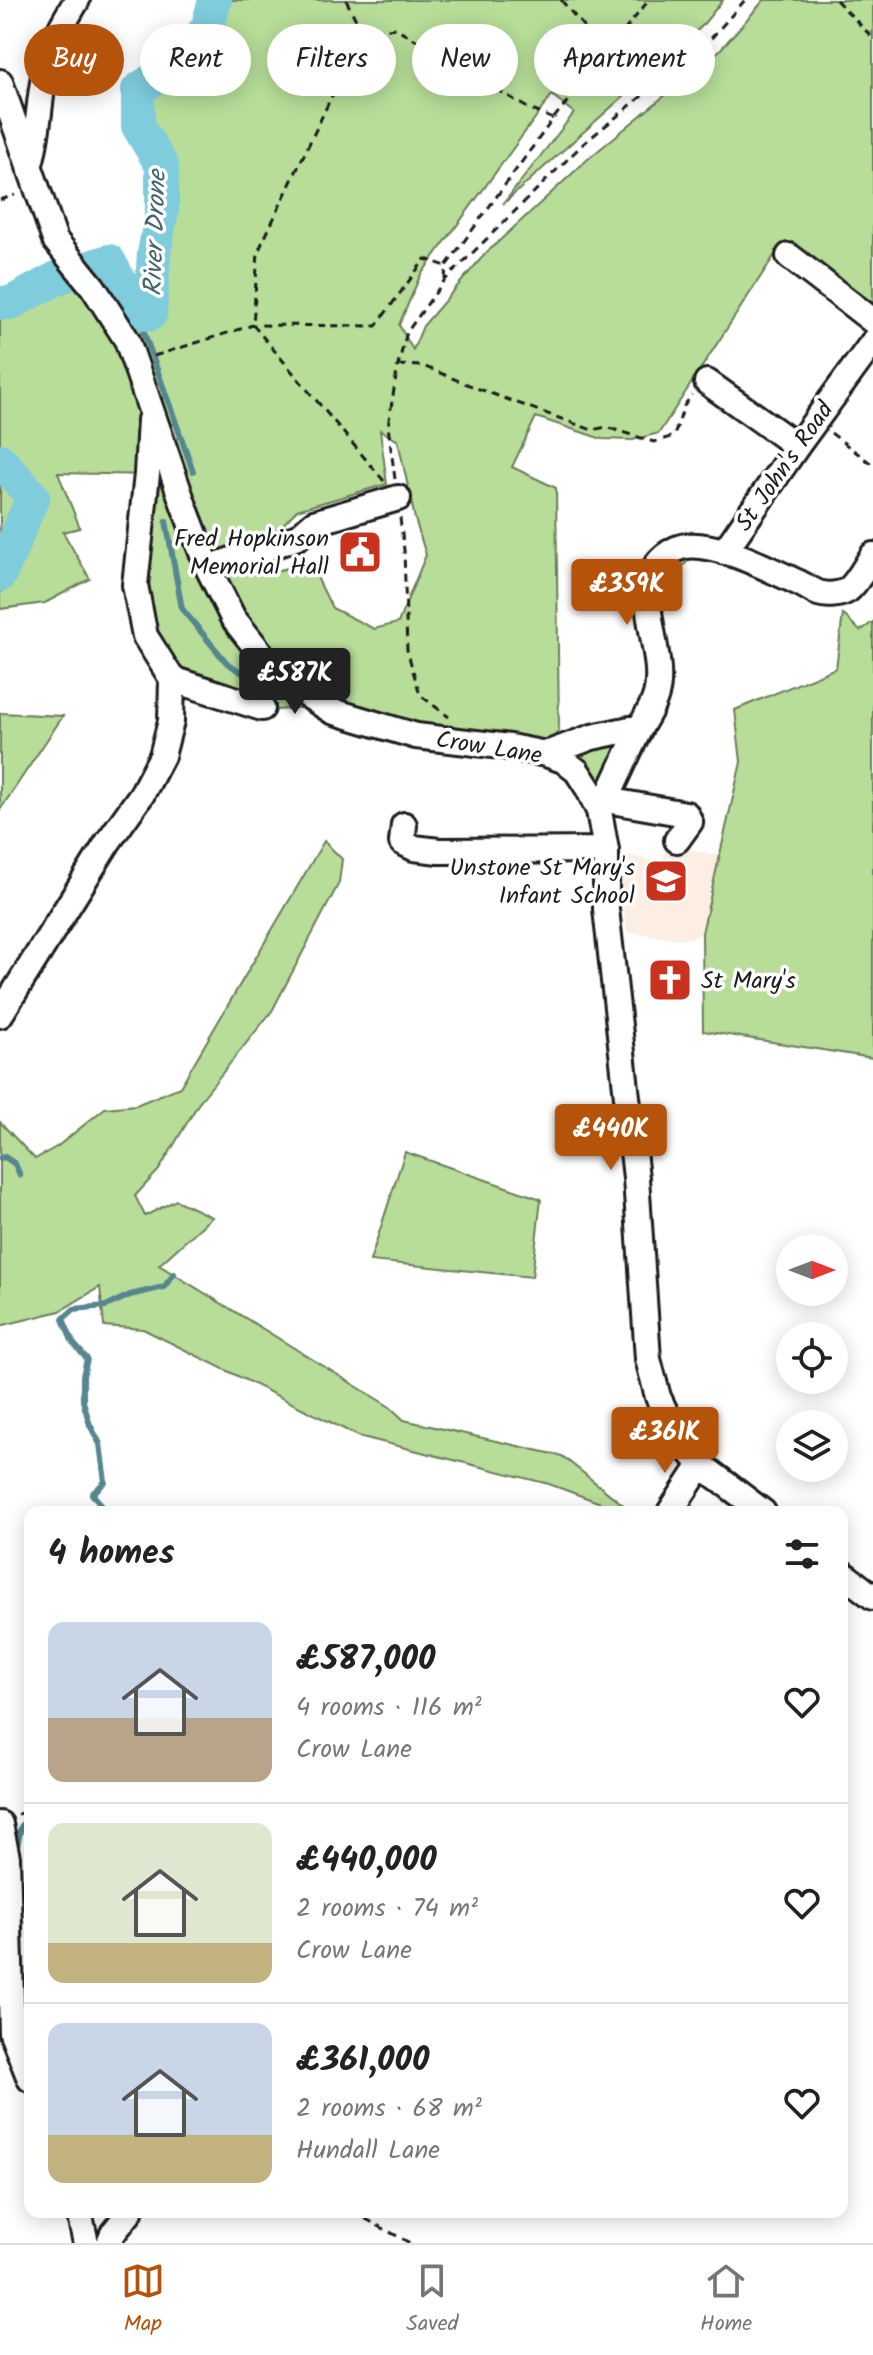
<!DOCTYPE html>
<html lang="en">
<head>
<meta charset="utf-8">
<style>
	body { margin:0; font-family:Kalam,sans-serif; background:#f6f6f6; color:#222; height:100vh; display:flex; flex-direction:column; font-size:30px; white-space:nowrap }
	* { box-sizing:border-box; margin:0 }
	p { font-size:26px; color:#767676 }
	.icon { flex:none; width:44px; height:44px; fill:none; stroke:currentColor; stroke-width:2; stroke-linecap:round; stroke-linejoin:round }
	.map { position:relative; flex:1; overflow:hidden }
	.panel { position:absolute; left:24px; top:1506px; width:824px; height:712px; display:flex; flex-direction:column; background:#fff; border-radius:16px; box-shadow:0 4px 20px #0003 }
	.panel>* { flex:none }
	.hud { position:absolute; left:24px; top:24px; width:826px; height:72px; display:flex; gap:16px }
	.needle { width:52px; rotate:90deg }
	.fabs { position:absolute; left:776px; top:1234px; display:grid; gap:16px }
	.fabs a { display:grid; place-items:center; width:72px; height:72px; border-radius:50%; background:#fff; box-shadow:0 4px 20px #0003; font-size:40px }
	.price { position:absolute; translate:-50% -68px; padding:0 18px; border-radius:8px; background:#b45309; color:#fff; font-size:26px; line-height:52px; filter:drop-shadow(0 2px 4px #0008) }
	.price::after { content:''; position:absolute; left:50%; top:48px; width:24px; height:18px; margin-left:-12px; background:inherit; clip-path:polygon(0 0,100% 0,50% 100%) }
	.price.active { background:#222; color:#fff }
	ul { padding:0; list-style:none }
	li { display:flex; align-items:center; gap:24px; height:200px; padding:0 24px }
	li+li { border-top:2px solid #e0e0e0 }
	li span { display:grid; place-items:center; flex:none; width:224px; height:160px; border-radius:16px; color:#555 }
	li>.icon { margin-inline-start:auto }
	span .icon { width:96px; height:96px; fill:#fffc; stroke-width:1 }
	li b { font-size:34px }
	h2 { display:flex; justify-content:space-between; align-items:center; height:96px; padding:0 24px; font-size:34px }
	.pill { padding:0 28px; border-radius:36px; background:#fff; box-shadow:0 4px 20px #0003; font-size:28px; line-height:72px }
	.pill.active { background:#b45309; color:#fff }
	.tab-bar { display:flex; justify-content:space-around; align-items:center; height:112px; border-top:2px solid #e0e0e0; background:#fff; font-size:22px; color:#767676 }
	.tab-bar a { display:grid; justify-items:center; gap:4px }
	.tab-bar .active { color:#b45309 }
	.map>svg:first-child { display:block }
	.built { fill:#fceee3 }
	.green { fill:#b7dd98; stroke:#6a7c5a; stroke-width:2; fill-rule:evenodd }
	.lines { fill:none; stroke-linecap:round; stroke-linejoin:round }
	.stream { stroke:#57868f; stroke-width:6 }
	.river { stroke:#7eccdc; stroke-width:34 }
	.minor-casing { stroke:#1c1c1c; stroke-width:30 }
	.path { stroke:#1c1c1c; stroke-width:3; stroke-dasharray:8 6; stroke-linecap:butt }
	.minor { stroke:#fff; stroke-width:24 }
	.labels { text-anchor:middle; stroke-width:7; stroke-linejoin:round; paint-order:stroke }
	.street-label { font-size:24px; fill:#1c1c1c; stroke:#fff }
	.poi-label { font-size:24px; fill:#1c1c1c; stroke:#fff; text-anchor:end }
	.water-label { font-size:26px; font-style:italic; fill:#436269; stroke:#fff }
</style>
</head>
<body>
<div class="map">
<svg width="873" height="2243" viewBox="0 0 873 2243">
	<rect width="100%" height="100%" fill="#fff"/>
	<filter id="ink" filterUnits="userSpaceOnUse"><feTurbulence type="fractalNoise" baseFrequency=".0125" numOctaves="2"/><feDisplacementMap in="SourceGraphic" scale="16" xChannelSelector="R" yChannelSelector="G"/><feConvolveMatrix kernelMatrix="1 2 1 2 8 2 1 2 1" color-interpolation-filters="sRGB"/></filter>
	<g filter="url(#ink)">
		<!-- built -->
		<path class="built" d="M667 844 719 856 702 933 694 937 680 939 627 932 624 912 618 899V853L662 863Z"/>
		<!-- green -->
		<path class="green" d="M218 0H723L702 26 503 204 574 113 552 95 420 276 399 325 413 350 423 326 485 254 588 159 720 50 764 0H873V305L803 257 778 250 659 433 633 440 602 439 536 417 512 467 556 488 559 731 547 743 421 727 343 702 279 710 165 671 140 587 152 475 58 473 80 528 63 532 90 579 45 603 0 609V288L69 278 136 320 153 316 165 212 166 166 142 124 137 100 192 58 212 28ZM380 430 398 441 415 519 426 555 398 623 374 629 332 608 310 563 266 573 253 538 278 530 297 510 387 484Z
			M698 553C667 575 667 593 660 628L658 574 677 558Z
			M843 614 860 631 873 622V1058L703 1031 702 933 741 762 735 710 836 668Z
			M0 713 63 716 0 810Z
			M619 739 621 745 605 782 598 783 575 755Z
			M324 841 342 859 339 883 272 1011 200 1101 159 1170 135 1196 145 1216 176 1200 212 1217 159 1265 390 1407 404 1420 562 1456 632 1512H625L549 1484 358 1436 143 1329 104 1326 100 1287 60 1311 0 1326V1122L35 1159 58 1146 105 1108 136 1105 180 1087Z
			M405 1152 541 1199 532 1277 370 1261Z"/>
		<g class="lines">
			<!-- stream -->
			<path class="stream" d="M137 313 193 471
				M166 521 182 609 227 663 280 697
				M0 1158 5 1157 15 1164 20 1175
				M101 1512 100 1503 92 1494 105 1482 100 1444 90 1425 83 1401V1376L87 1359 73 1343 63 1319 74 1309 106 1306 130 1295 164 1287 174 1274
				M16 1852 21 1827 30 1815"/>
			<!-- river -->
			<path class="river" d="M0 303H11L57 278 109 261 137 313 150 314 154 254 162 210V166L138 126V90L190 54 208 26 215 0
				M0 460 33 497 0 575"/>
			<!-- minor casing -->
			<g class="minor-casing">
				<path id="minor" d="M0 82 55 240 93 287 127 340 184 506 208 568 233 618 266 660 296 688 332 711 416 736 510 747 546 754 563 760 577 771 588 788 599 811 606 850V909L636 1178 648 1359 658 1397 676 1434 701 1465 763 1512
					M29 167C40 133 38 97 47 62 53 40 65 20 77 0
					M789 256 873 321
					M707 382 797 446
					M724 552 797 446 873 342
					M208 568 298 537 314 523 398 498
					M172 679 262 708
					M546 754 592 737 640 727
					M606 800 686 814 690 822 677 840
					M599 811 606 800C618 776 628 752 640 728 645 718 653 707 656 695 669 649 619 577 676 549 704 535 769 569 797 582 804 585 811 590 818 593 827 596 840 595 848 590 858 582 866 565 873 555
					M404 825 402 842 414 848 439 851 606 850
					M0 1015 108 842 142 794 162 756 171 721 172 679 145 636 135 585 147 474 150 420
					M670 1512 701 1465
					M842 1573 873 1597
					M0 1824 7 1857 12 2033 30 2079
					M79 2212 86 2243
					M109 2243 113 2233 130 2212"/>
			</g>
			<!-- path -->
			<path class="path" d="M346 0 362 32
				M561 0 607 54
				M836 0 873 38
				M0 200 15 195
				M445 279 446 266 553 119 649 0
				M154 356 253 325 376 326 425 259 446 266
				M398 365 423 366 479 389 592 430 606 427 654 442 674 436 684 406 692 395
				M831 433 873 465
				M395 479 388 426 398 365 407 332 444 281 583 144 706 44 745 0
				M384 481 253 325 258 252 362 32 396 28 526 107 553 119
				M400 518 404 550 407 650 420 695 449 717
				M671 592 677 577
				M18 1814 30 1811
				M353 2212 410 2243"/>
			<!-- minor -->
			<use href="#minor" class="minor"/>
		</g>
	</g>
	<!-- icons -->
	<defs>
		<g id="civic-square" transform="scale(2.3)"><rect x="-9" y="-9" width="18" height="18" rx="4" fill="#c8321e" stroke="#fff"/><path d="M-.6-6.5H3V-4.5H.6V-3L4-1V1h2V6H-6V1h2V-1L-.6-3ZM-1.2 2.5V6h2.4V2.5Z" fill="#fff"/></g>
		<g id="school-square" transform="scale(2.3)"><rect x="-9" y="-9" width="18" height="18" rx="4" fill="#c8321e" stroke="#fff"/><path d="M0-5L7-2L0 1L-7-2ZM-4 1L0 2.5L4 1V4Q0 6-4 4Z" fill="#fff"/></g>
		<g id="church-square" transform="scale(2.3)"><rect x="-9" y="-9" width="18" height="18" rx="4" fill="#c8321e" stroke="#fff"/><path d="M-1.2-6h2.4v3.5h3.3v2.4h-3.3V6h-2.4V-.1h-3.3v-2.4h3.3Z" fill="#fff"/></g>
	</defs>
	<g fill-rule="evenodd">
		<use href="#civic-square" x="360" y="552"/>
		<use href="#school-square" x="666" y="881"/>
		<use href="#church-square" x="670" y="980"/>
	</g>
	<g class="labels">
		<!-- street labels -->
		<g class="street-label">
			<text transform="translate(784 466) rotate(-55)" y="8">St John's Road</text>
			<text transform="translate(489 747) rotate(9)" y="8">Crow Lane</text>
		</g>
		<!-- poi labels -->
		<g class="poi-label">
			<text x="329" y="546">Fred Hopkinson<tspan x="329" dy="28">Memorial Hall</tspan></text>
			<text x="635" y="875">Unstone St Mary's<tspan x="635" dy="28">Infant School</tspan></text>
			<text x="701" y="988" text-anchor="start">St Mary's</text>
		</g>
		<!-- water labels -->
		<g class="water-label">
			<text transform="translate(154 233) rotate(-88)" y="9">River Drone</text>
		</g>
	</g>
</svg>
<div class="fabs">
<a><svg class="needle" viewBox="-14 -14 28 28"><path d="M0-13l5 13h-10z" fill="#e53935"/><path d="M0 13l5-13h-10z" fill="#767676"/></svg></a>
<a><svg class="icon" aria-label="locate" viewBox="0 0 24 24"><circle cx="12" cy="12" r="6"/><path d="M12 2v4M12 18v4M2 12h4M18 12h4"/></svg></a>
<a><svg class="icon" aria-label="layers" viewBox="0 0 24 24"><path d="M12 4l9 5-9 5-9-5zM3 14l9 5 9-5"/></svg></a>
</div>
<b class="price" style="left:627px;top:627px">£359K</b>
<b class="price active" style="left:295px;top:716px">£587K</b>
<b class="price" style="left:611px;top:1172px">£440K</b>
<b class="price" style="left:665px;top:1475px">£361K</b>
<div class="hud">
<a class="pill active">Buy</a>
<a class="pill">Rent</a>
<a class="pill">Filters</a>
<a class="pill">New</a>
<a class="pill">Apartment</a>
</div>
<section class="panel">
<h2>4 homes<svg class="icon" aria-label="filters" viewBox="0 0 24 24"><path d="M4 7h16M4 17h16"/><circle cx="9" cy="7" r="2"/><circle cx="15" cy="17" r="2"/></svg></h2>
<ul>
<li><span style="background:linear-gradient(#c9d6e8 60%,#b9a48a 0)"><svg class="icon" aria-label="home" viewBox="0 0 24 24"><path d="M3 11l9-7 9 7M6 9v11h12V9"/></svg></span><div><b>£587,000</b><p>4 rooms · 116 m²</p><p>Crow Lane</p></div><svg class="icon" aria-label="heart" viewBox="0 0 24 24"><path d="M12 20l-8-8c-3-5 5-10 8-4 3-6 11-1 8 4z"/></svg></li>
<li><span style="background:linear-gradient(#dfe7d0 75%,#c2b280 0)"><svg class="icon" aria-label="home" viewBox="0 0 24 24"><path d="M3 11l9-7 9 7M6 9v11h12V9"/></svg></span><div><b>£440,000</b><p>2 rooms · 74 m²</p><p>Crow Lane</p></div><svg class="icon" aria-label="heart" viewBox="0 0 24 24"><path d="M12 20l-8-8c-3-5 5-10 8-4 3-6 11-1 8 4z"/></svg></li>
<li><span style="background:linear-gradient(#c9d6e8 70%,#c2b280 0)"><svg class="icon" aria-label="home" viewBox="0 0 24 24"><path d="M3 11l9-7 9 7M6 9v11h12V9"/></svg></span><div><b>£361,000</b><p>2 rooms · 68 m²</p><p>Hundall Lane</p></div><svg class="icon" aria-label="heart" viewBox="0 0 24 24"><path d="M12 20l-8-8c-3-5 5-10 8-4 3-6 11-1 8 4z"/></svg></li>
</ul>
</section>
</div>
<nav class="tab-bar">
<a class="active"><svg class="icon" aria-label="map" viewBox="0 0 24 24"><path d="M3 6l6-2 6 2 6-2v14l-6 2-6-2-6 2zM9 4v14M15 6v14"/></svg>Map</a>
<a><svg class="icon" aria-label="saved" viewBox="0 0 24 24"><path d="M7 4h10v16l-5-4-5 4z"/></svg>Saved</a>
<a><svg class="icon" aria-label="home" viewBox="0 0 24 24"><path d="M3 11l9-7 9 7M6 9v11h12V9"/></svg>Home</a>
</nav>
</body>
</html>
